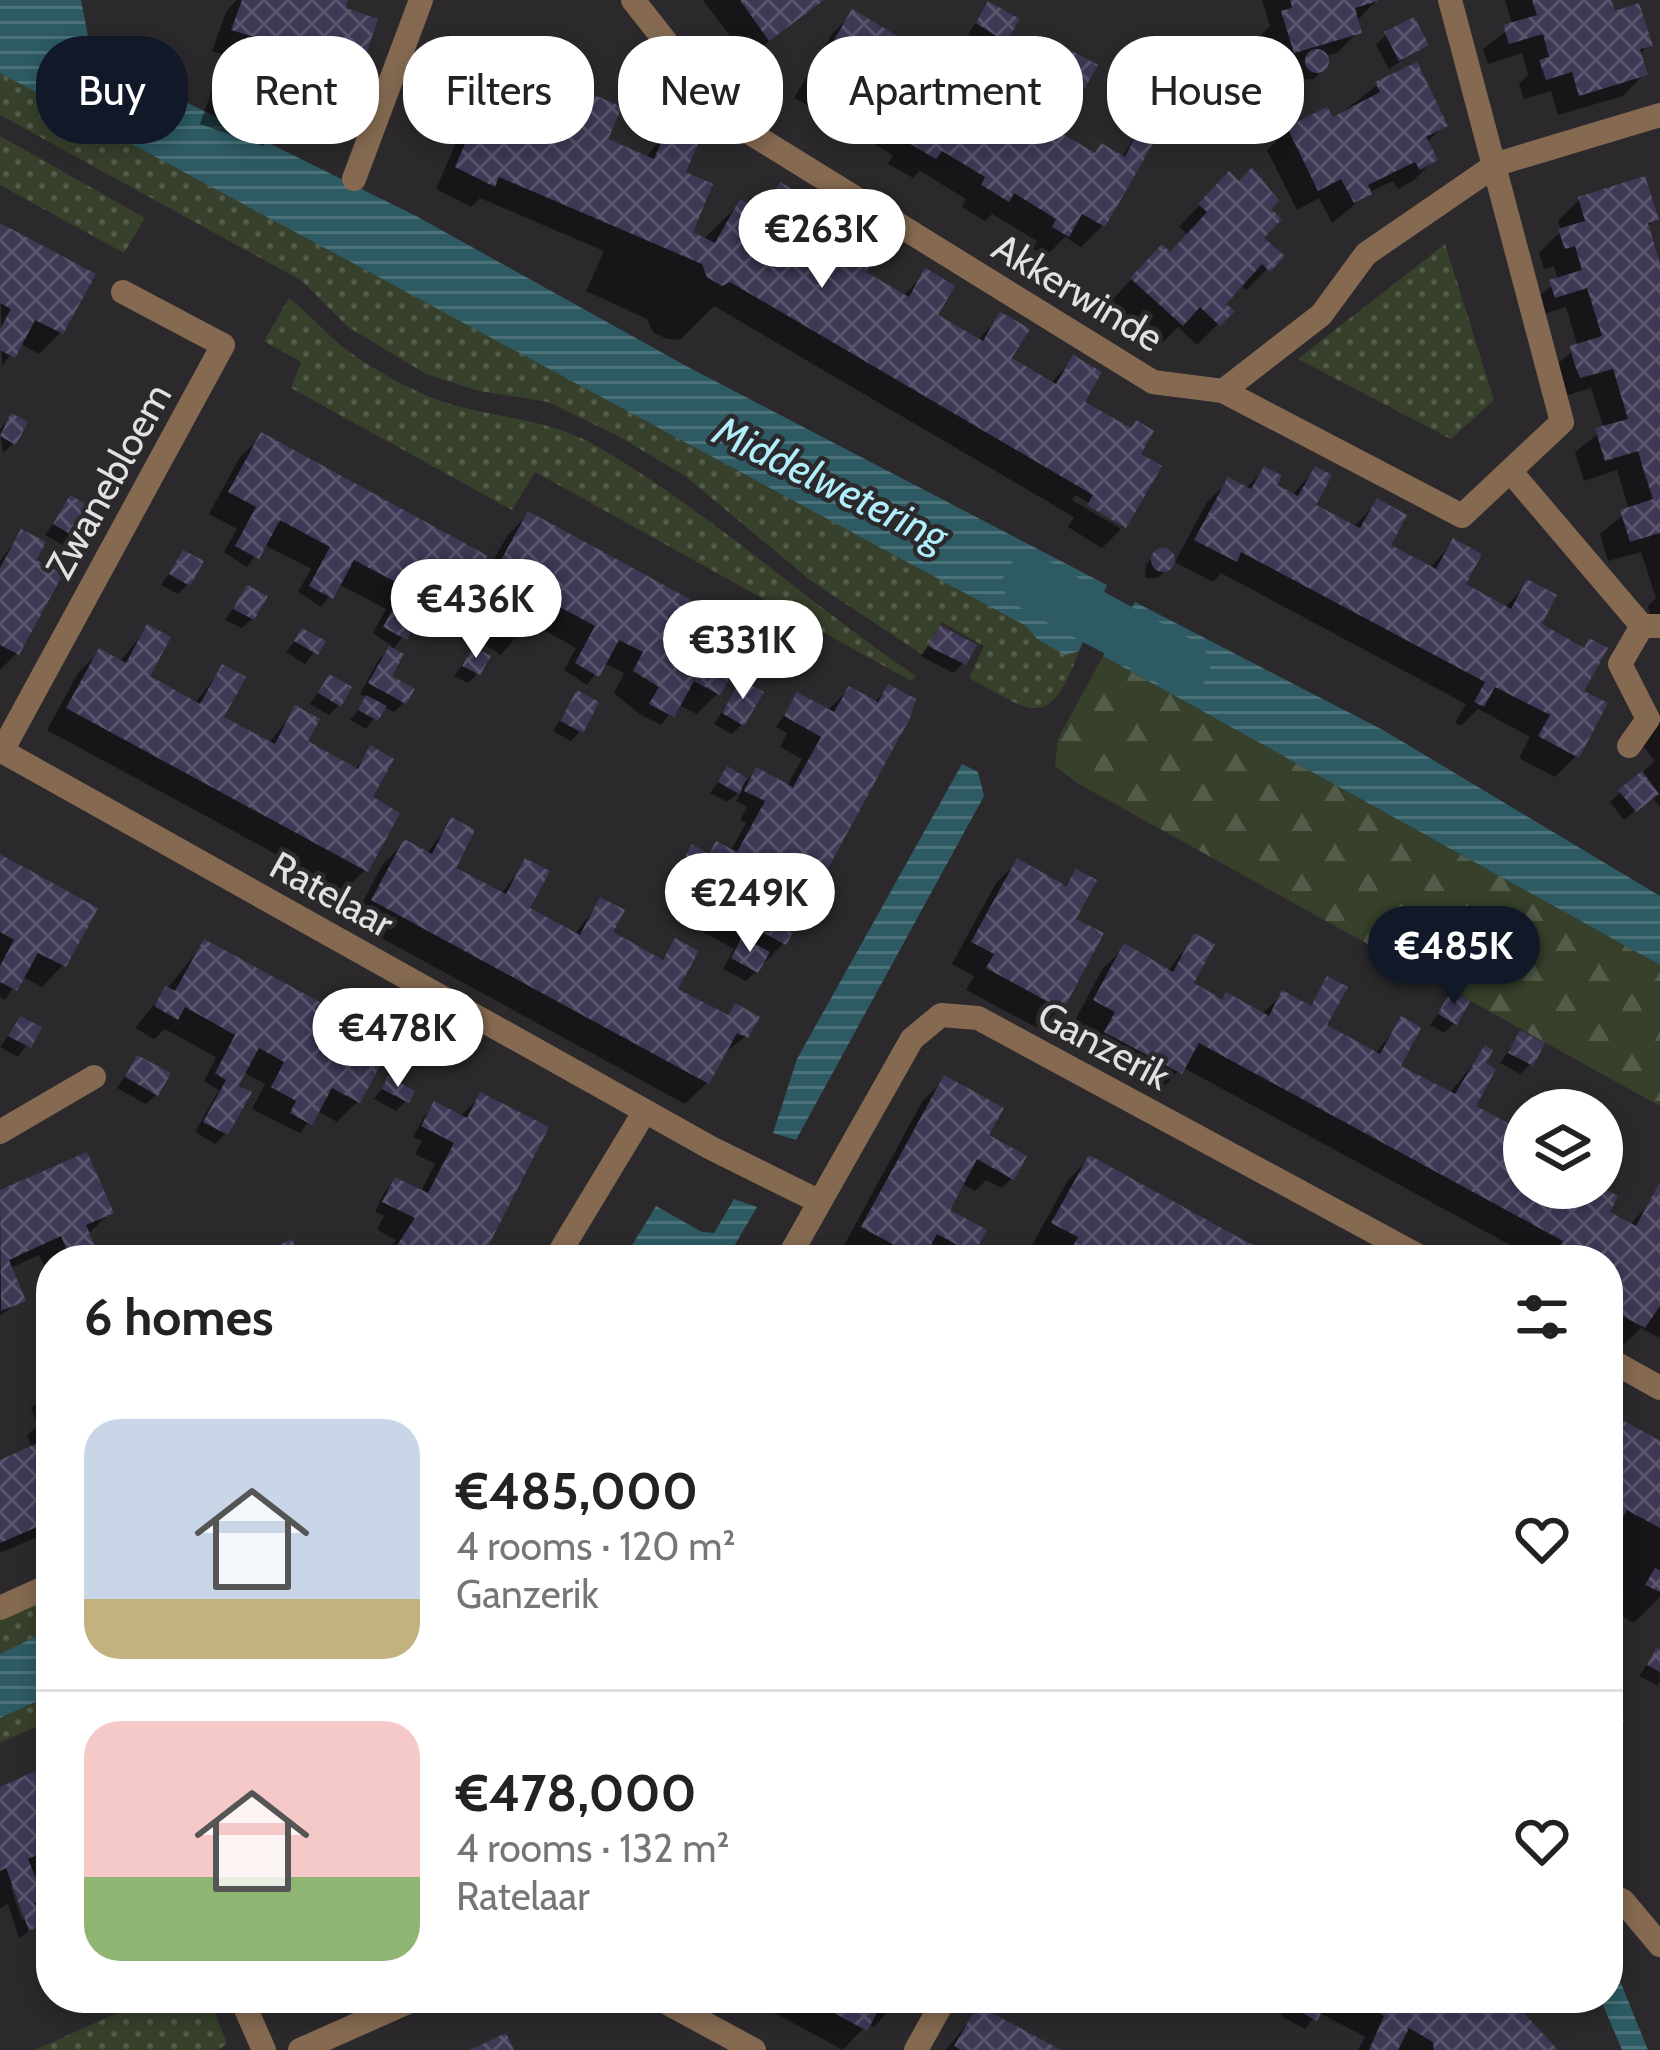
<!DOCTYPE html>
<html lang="en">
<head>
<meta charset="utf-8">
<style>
	body { margin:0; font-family:Cabin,sans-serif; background:#f6f6f6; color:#222; height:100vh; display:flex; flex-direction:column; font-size:45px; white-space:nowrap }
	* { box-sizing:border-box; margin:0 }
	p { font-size:39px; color:#767676 }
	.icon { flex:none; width:66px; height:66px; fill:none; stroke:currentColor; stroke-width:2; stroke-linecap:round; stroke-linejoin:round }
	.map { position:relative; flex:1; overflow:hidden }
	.side { position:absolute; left:36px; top:1245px; width:1587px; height:768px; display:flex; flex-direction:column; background:#fff; border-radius:48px; box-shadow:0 6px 18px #0003 }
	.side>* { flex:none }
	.top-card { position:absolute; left:36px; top:36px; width:1590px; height:108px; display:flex; gap:24px }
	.controls { position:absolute; left:1503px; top:1089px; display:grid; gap:24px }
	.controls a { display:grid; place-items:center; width:120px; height:120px; border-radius:50%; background:#fff; box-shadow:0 6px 18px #0003; font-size:60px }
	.price { position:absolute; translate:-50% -102px; padding:0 27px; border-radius:42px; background:#fff; color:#222; font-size:39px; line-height:78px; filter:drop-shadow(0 3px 6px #0008) }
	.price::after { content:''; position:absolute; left:50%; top:72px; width:36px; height:27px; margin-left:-18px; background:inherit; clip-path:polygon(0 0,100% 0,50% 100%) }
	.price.on { background:#111827; color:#fff }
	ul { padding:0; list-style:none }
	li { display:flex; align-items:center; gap:36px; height:300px; padding:0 48px }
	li+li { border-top:3px solid #e0e0e0 }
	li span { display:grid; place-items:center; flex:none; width:336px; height:240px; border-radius:36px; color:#555 }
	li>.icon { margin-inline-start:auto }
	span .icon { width:144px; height:144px; fill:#fffc; stroke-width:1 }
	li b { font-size:51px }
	h2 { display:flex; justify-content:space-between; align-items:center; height:144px; padding:0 48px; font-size:51px }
	.chip { padding:0 42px; border-radius:48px; background:#fff; box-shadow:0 6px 18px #0003; font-size:42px; line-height:108px }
	.chip.on { background:#111827; color:#fff }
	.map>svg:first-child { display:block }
	.green { fill:url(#green-dots) }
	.forest { fill:url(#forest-firs) }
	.water { fill:url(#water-rules) }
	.shadow { fill:#0007; fill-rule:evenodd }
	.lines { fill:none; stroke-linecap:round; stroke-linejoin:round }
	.canal { stroke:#2d5a63; stroke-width:54 }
	.building { fill:url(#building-cross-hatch) }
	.lane { stroke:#856a51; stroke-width:24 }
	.street { stroke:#856a51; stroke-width:24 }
	.labels { text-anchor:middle; stroke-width:9; stroke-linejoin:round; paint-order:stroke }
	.street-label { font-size:39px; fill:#e2e0e2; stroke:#2c292d }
	.water-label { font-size:42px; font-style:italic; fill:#b0eefc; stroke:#2c292d }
</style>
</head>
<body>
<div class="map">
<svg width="1660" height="2050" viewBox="0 0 1660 2050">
	<defs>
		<pattern id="green-dots" width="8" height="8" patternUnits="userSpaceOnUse" patternTransform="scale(3)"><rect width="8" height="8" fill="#36402b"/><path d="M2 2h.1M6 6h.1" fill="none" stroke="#535b49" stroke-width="1.8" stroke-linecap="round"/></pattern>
		<pattern id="forest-firs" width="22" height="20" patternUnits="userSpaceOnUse" patternTransform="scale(3)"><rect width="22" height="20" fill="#36402b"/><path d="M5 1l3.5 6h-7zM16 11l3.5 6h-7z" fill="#535b49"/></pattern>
		<pattern id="water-rules" width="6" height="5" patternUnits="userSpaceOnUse" patternTransform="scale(3)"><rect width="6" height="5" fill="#2d5a63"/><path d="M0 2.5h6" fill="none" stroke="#4b7179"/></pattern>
		<pattern id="building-cross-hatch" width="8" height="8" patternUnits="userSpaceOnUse" patternTransform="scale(3)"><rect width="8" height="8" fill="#3e3855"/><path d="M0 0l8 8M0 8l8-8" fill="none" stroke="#5a546d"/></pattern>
	</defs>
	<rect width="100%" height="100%" fill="#2c292d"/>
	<!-- green -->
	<path class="green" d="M0 73 1027 626 1037 639 1079 651C1049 733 1032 712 969 678L984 646 941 622 923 655 810 580 685 476 618 436 548 402 479 391 426 374 348 327 302 281 0 115Z
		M0 136 145 218 124 253 0 185Z
		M1445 244 1494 400 1451 439 1298 359Z
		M289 298C309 313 324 332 343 347 374 371 420 396 457 406 507 419 551 420 597 446 711 513 807 602 916 676L911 681 535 472 512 510 291 388 301 362 264 341Z
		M51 1592V1629L0 1654V1617Z
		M51 1695V1720L0 1743V1718Z
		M150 1998H209L227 2044 217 2050H35Z"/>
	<!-- forest -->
	<path class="forest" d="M1103 656 1660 965V1106L1077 783 1055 766 1058 739Z"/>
	<!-- water -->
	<path class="water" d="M0 0H81L91 52 117 68 416 216 688 367 1107 585 1079 651 1065 655 1037 639 1026 626 0 73Z
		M1135 602 1383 730 1660 896V965L1103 656Z
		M962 764 978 772 984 796 796 1140 773 1133 797 1059Z
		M734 1199 757 1207 726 1260H623L656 1206 702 1232 714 1233Z
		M51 1629V1695L0 1718V1654Z
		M1608 1951 1648 2050H1622L1600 1998H1608Z"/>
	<!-- shadow -->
	<path class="shadow" d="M237 0H345L342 10 364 51 343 72 322 65 314 89 319 109 298 131 284 126 263 146 200 124 214 84 229 69 230 57 212 51 227 10Z
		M703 0H820L747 59Z
		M1262 0H1377L1356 22 1358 32 1337 53 1323 57 1324 69 1314 79 1300 80 1299 65 1273 73 1261 35 1270 26Z
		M1505 0H1608L1612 12 1649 45 1639 55 1644 74 1623 96 1558 115 1551 91 1524 99 1519 84 1528 75 1522 53 1488 64 1483 49 1513 26Z
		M988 5 1004 40 994 50 968 34Z
		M853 13 1093 155 1121 159 1156 101 1102 226 1081 247 1065 237 1046 256 1033 249 1037 241 992 214 985 221 962 207 966 199 920 171 913 178 888 164 893 155 847 128 840 135 815 121 820 112 794 98 832 34Z
		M1386 35 1425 45 1389 69 1376 45Z
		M1061 48 1083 86 1073 96 1041 77Z
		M1377 85 1445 125 1426 143 1434 160 1413 181 1398 189 1393 181 1370 192 1332 223 1319 198 1297 210 1267 150 1289 129 1331 121Z
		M517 92 527 108 566 125 590 97 604 141 645 158 669 130 682 174 689 234 703 240 741 202 755 211 780 186 788 230 830 255 853 229 861 273 902 297 926 272 934 316 977 341 1001 316 1008 359 1050 384 1073 359 1081 403 1136 455 1158 467 1122 528V522L1075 495 1072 500 1121 529 1102 548 1068 527 1074 517 714 306 680 340 667 339 653 332 647 319 586 291 604 251 480 198 471 207 436 189 462 129 483 107 496 113Z
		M1208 196 1280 256 1246 290 1240 284 1222 304 1231 311 1197 345 1178 327 1160 345 1111 301 1141 269 1169 255 1188 235 1179 227Z
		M1579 200 1655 219 1646 228 1660 273V618L1652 621 1648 606 1656 598 1641 552 1608 561 1600 534 1629 510 1617 470 1584 481 1575 452 1604 429 1591 388 1558 398 1550 370 1578 347 1566 307 1534 317 1529 304 1558 281 1554 266 1544 269 1539 253 1561 231 1558 221Z
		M0 226 60 333 39 354 19 343 2 366Z
		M11 417 13 443 3 453 0 429Z
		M262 436 453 614 432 635 412 624 392 651 388 677 404 702 394 712 383 706 366 729 350 720 368 698 360 694 379 659 392 646 373 633 386 609 338 584 321 607 298 592 311 569 263 544 247 567 224 552 237 529 209 514 240 457Z
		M1264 470 1273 486 1291 496 1315 470 1312 506 1353 528 1377 502 1387 546 1429 569 1453 542 1462 586 1504 609 1528 582 1538 626 1582 650 1589 642 1576 756 1555 777 1519 758 1530 737 1478 709 1461 726 1455 723 1466 704 1221 573 1213 582 1175 562 1207 502 1229 481 1245 489Z
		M70 498 80 539 70 549 45 535Z
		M528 514 718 693 697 714 677 704 661 725 641 715 614 693 624 673 603 663 587 685 564 670 576 648 529 622 501 655 457 627 507 536Z
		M22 532 35 555 17 653 0 670V561Z
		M183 554 188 584 178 594 161 585Z
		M1156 554 1169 555 1168 568 1158 578H1145L1146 564Z
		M247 588 252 619 242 628 225 620Z
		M147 628 146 677 194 704 222 668 220 718 268 744 296 709 304 742 355 770 371 749 365 870 344 891 47 730 78 673 99 652 119 663Z
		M940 628 963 663 953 673 921 656Z
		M302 632 321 642 305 664 286 652Z
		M473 650 477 674 468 683 454 676Z
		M329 678 339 705 329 715 310 704Z
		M741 683 742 724 732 734 714 724Z
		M888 688 784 943 746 981 723 969 734 949 692 926 706 899 699 895 706 882 678 867 692 848 706 855 717 844 730 852 746 823 740 820 747 807 736 801 743 789 727 802 710 793 727 770 746 781 757 771 787 786 802 759 780 747 787 733 776 727 797 696 827 711 849 689 874 703Z
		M577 693 580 731 571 741 553 731Z
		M1660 722V807L1652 797 1624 820 1610 802 1655 761 1640 742Z
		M452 821 451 869 500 895 526 862V909L574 935 601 901 609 934 660 962 676 942 674 990 725 1017 735 1007 746 1036 721 1056 707 1083 685 1104 352 922 383 864 404 843 426 854Z
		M0 858 63 965 42 987 22 976 5 1000 0 997Z
		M1017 862 1064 886 1076 873 1061 1008 1039 1029 966 990 974 976 952 964 996 883Z
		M1194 937 1190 984 1261 1015 1283 994 1309 1008 1328 980 1323 1026 1375 1054 1402 1020 1397 1067 1449 1094 1486 1048 1472 1107 1524 1136V1188H1596L1606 1213 1629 1226 1660 1192V1338L1641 1328 1621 1347 1608 1340V1260H1538L1182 1067 1158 1093 1085 1054 1096 1034 1074 1022 1103 968 1125 947 1167 972Z
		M204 943 358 1101 337 1122 317 1111 300 1133 252 1109 265 1084 242 1071 234 1087 247 1094 225 1134 215 1144 195 1132 219 1090 204 1081 216 1057 165 1029 154 1039 135 1028Z
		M1451 995 1454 1023 1444 1033 1430 1025Z
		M20 1019 38 1029 18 1057 0 1047Z
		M1521 1034 1530 1064 1520 1074 1500 1063Z
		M138 1058 156 1094 146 1104 117 1088Z
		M945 1079 1012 1178 1002 1188 986 1180 975 1191 961 1183 946 1211 972 1253 965 1260 947 1254 941 1260H862L842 1249 923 1100Z
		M389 1080 406 1101 396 1111 374 1099Z
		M480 1096 478 1260H381L396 1240 377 1230 384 1216 375 1212 385 1191 395 1181 420 1193 435 1164 415 1154 422 1141 413 1137 425 1115 435 1105 459 1118Z
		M85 1155 111 1212 89 1233 97 1260H51L50 1280 39 1255 9 1269 23 1300 0 1315V1193Z
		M1089 1159 1274 1260H1058L1032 1245 1068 1180Z
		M51 1394V1531L0 1553V1463L33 1448 27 1436 38 1425 31 1408Z
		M1608 1416 1660 1444V1597L1634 1623 1614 1612 1624 1593 1608 1584Z
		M1657 1650 1660 1682 1657 1685 1639 1676Z
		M51 1768V1878L36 1885 42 1898 33 1907 40 1924 19 1938 8 1904 0 1908V1790ZM17 1885 27 1915 22 1920 11 1887Z
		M778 1998H900L874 2027 867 2024 843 2050 771 2011Z
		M1291 1998H1506L1554 2050H1358L1365 2037 1318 2012 1305 2029 1281 2016Z
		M979 2009 1055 2050H946Z"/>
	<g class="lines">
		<!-- canal -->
		<path class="canal" d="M1030 582 1183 666"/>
	</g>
	<!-- building -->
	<path class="building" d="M242 0H348L346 8 378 19 367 52 334 41 318 88 328 92 322 111 296 102 287 126 220 103 241 39 252 43 254 37 231 30Z
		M740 0H824L769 41Z
		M1290 0H1378V1L1355 8 1362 33 1294 53 1281 11 1292 8Z
		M1532 0H1611L1615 11 1639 3 1653 46 1640 49 1648 75 1579 96 1572 72 1546 80 1539 60 1549 57 1543 34 1509 44 1503 25 1537 15Z
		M988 1 1020 19 1006 42 976 23Z
		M852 9 1095 153 1101 143 1125 157 1155 97 1174 107 1105 227 1082 214 1069 237 1052 227 1056 219 1014 193 1009 202 993 192 981 185 985 177 942 151 936 159 907 142 912 133 869 107 864 116 834 99 839 90 813 76Z
		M1414 17 1429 45 1399 61 1384 32Z
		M1061 45 1098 65 1085 88 1049 66Z
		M1305 61a12 12 0 1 1 24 0a12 12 0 1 1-24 0Z
		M1417 62 1448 126 1426 137 1438 160 1420 170 1415 162 1368 185 1372 194 1354 203 1341 179 1318 191 1287 127 1327 107 1333 117 1380 92 1375 82Z
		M516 88 534 96 530 106 576 125 590 93 622 107 608 139 654 159 668 127 700 140 686 172 713 184 693 232 715 243 740 199 763 212 780 182 810 199 792 229 836 255 853 225 883 243 866 272 909 297 925 268 939 276 955 286 938 315 983 341 1000 312 1013 319 1030 329 1012 358 1056 384 1073 355 1102 372 1085 402 1131 428 1136 420 1154 431 1141 454 1162 466 1126 528 1087 505 1093 495 730 282 722 286 707 277 702 264 499 177 495 187 455 167 482 104 505 114Z
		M1252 167 1279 201 1271 209 1282 219 1264 238 1285 256 1270 272 1262 264 1226 304 1235 311 1220 326 1200 307 1183 326 1130 278 1162 244 1170 252 1207 212 1198 204 1229 171 1239 181Z
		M1645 176 1659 220 1648 223 1660 264V533L1630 542 1620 510 1653 499 1644 472 1638 451 1605 461 1600 445 1595 428 1628 419 1613 369 1580 378 1574 363 1570 346 1602 336 1587 288 1555 298 1549 280 1582 270 1575 246 1565 249 1558 229 1585 221 1578 197Z
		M0 223 96 274 63 334 35 320 15 358 0 350V329L11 309 0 303Z
		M11 413 28 422 16 445 0 436Z
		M261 432 488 556 456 616 428 600 407 640 383 627 405 587 354 560 333 599 309 586 330 547 280 520 259 559 235 546 256 507 228 492Z
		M1264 466 1282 476 1277 485 1298 496 1315 466 1332 475 1316 505 1360 528 1377 498 1407 515 1391 545 1436 569 1453 538 1482 554 1466 584 1511 609 1527 579 1557 595 1542 624 1584 648 1589 638 1608 648 1584 691 1608 703 1579 758 1538 736 1550 715 1495 687 1484 707 1474 702 1485 682 1241 552 1237 562 1194 540 1228 477 1251 489Z
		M70 495 99 511 82 541 53 524Z
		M528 511 754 634 720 695 694 681 674 717 649 704 659 687 633 671 643 652 619 640 599 677 575 663 595 626 545 599 525 636 476 605Z
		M21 529 46 542 36 560 63 574 19 655 0 645V568Z
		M1151 560a12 12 0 1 1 24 0a12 12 0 1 1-24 0Z
		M183 550 204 561 190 586 169 574Z
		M247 585 268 596 254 620 233 609Z
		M147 624 171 637 150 676 200 704 222 664 246 677 224 717 275 744 295 705 320 719 308 741 358 769 370 745 394 759 373 797 400 813 368 872 66 708 99 648 126 663Z
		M940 625 977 645 966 665 928 646Z
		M302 628 326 641 318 655 294 641Z
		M389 646 404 654 392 676 415 689 406 704 368 683Z
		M473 647 491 656 480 675 462 666Z
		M329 674 352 687 341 707 318 693Z
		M741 679 764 692 744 726 722 713Z
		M888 684 916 699 910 718 786 945 710 904 725 877 685 857 692 844 709 854 716 841 737 852 765 801 744 791 756 767 793 787 821 737 784 716 797 692 834 712 849 686 878 702Z
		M577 690 599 702 583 733 560 721Z
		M366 695 387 706 378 721 358 710Z
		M727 766 747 778 739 794 718 782Z
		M1642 771 1659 794 1636 812 1618 790Z
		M451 817 475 830 456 868 506 894 525 858 550 871 530 908 554 921 580 935 600 897 625 910 613 932 663 960 675 938 699 951 678 989 728 1015 735 1003 760 1017 748 1038 737 1033 709 1084 371 900 404 839 432 854Z
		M0 854 98 908 66 967 38 953 17 991 0 982V966L14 940 0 932Z
		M1017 858 1066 886 1076 869 1097 880 1076 919 1104 933 1063 1010 986 968 994 954 971 942Z
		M1194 933 1215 944 1194 983 1222 999 1226 992 1269 1016 1282 990 1311 1006 1327 976 1348 987 1327 1025 1380 1054 1401 1016 1412 1022 1421 1028 1401 1066 1455 1094 1485 1045 1493 1050 1486 1063 1496 1069 1476 1106 1524 1132V1188H1603L1618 1196 1610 1212 1636 1226 1660 1182V1306L1645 1328 1608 1308V1260H1552L1563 1241 1199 1043 1182 1074 1104 1032 1115 1012 1093 1000 1124 943 1173 972Z
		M742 937 770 952 758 973 731 958Z
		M204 939 393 1042 360 1103 332 1088 312 1125 290 1113 296 1101 271 1087 284 1062 259 1048 238 1086 252 1092 228 1135 203 1122 226 1080 215 1073 235 1035 185 1007 178 1020 154 1006 166 986 175 991Z
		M1450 991 1470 1001 1457 1025 1438 1014Z
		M20 1016 42 1027 31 1048 8 1036Z
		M1520 1030 1545 1043 1533 1066 1508 1053Z
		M137 1055 171 1073 158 1096 125 1077Z
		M944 1075 1004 1108 989 1135 1027 1156 1014 1180 977 1159 950 1210 987 1230 974 1254 937 1234 923 1260H889L896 1246 861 1227Z
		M388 1076 415 1091 409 1103 382 1089Z
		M480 1092 549 1127 481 1260H387L415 1218 382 1202 395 1177 428 1193 454 1143 421 1126 434 1101 467 1118Z
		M1550 1097 1573 1110H1543Z
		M87 1152 114 1213 86 1225 101 1260H71L61 1236 9 1260 26 1301 1 1311 0 1190Z
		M1089 1155 1238 1237 1282 1260H1118L1102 1251 1097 1260H1065L1078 1237 1051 1223Z
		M292 1239 301 1260H256L255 1256Z
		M51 1390V1423L40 1395Z
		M1608 1412 1660 1441V1528L1627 1510 1608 1545Z
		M51 1437V1521L0 1543V1460Z
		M1655 1568 1660 1570V1592L1645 1585Z
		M1657 1647 1660 1649V1672L1647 1665Z
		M1608 1711 1624 1720 1608 1750Z
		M51 1764V1849L28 1859 45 1899 34 1903 44 1924 29 1931 6 1868 0 1871V1787Z
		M807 1998H903L898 2008 884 2000 867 2031Z
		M1298 1998H1329L1317 2021 1293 2008Z
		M1352 1998H1510L1558 2050H1434L1433 2042 1409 2028 1398 2050H1369L1384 2016Z
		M978 2005 1029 2033 1061 2050H961L954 2046Z
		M506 2033 514 2050H470Z"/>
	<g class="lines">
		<!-- lane -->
		<path class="lane" d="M1511 472 1642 626
			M1629 746 1648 719 1620 664 1642 626H1660"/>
		<!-- street -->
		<path class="street" d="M633 0 726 118 1153 382 1223 391 1462 516 1562 422 1450 0
			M354 179 421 0
			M1223 391 1321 315 1366 254 1497 164 1660 115
			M0 750 711 1148 820 1202
			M2 751 223 345 123 292
			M0 1132 94 1077
			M555 1260 645 1111
			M787 1260 912 1039 941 1015 978 1018 1426 1260
			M1608 1359 1660 1388
			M0 1608 51 1585
			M1608 1893 1623 1901 1660 1945
			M241 1998 264 2050
			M658 1998 754 2050
			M300 2050 417 1998
			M916 2050 945 1998"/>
	</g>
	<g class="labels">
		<!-- street labels -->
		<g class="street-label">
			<text transform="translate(1078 292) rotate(31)" y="14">Akkerwinde</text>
			<text transform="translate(108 481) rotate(-61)" y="14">Zwanebloem</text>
			<text transform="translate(332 894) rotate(29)" y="14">Ratelaar</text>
			<text transform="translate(1104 1045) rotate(28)" y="14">Ganzerik</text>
		</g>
		<!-- water labels -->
		<g class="water-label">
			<text transform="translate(831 483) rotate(26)" y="15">Middelwetering</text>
		</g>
	</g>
</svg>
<div class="controls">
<a><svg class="icon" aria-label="layers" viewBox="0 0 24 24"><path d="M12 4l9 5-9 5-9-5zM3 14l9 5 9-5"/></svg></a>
</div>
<b class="price" style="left:822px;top:291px">€263K</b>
<b class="price" style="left:476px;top:661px">€436K</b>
<b class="price" style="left:743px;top:702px">€331K</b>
<b class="price" style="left:750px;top:955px">€249K</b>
<b class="price on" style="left:1454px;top:1008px">€485K</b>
<b class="price" style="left:398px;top:1090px">€478K</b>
<div class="top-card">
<a class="chip on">Buy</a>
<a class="chip">Rent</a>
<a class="chip">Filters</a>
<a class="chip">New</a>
<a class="chip">Apartment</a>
<a class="chip">House</a>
</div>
<section class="side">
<h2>6 homes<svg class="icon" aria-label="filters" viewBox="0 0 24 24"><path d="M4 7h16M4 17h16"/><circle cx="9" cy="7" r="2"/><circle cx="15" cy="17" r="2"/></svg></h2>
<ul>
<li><span style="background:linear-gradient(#c9d6e8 75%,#c2b280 0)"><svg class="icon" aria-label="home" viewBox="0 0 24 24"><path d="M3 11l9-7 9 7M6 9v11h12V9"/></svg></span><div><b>€485,000</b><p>4 rooms · 120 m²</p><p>Ganzerik</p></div><svg class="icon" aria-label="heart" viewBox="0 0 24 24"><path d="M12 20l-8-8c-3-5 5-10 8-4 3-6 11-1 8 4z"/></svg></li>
<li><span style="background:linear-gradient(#f6c9c9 65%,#8fb573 0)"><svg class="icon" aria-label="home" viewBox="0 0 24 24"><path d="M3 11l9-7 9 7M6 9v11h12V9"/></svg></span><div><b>€478,000</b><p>4 rooms · 132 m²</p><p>Ratelaar</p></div><svg class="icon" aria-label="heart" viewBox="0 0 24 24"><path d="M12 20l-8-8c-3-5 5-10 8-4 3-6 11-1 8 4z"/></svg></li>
</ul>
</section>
</div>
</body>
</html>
